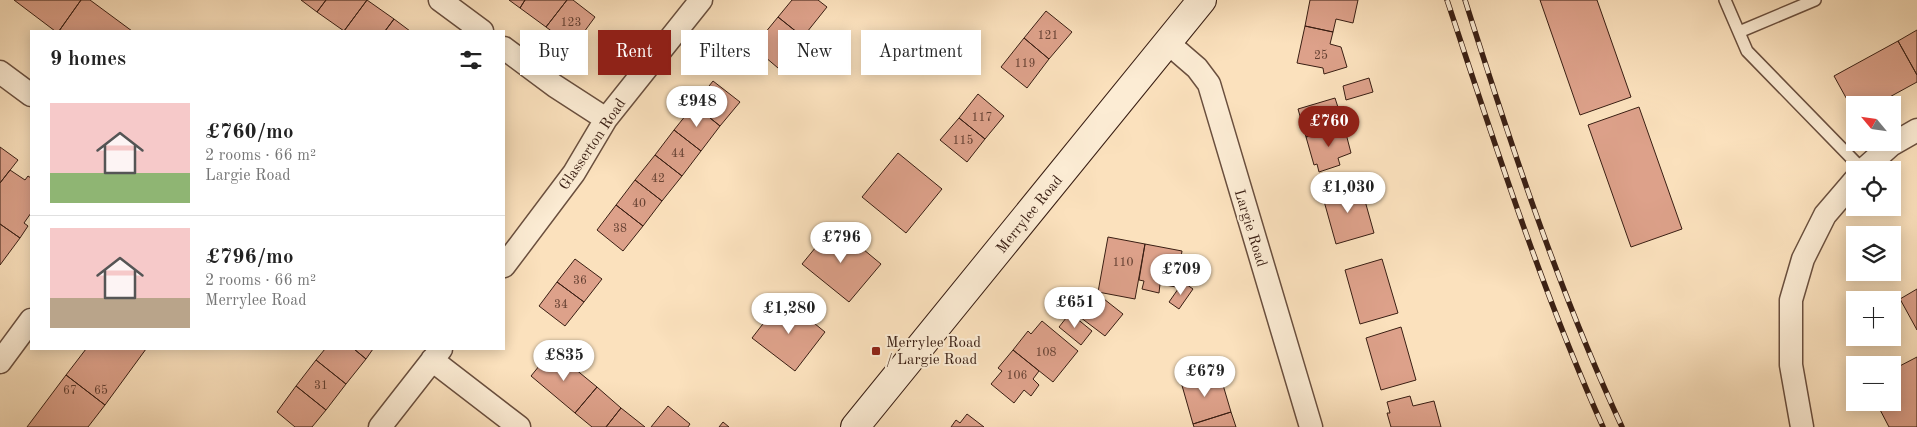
<!DOCTYPE html>
<html lang="en">
<head>
<meta charset="utf-8">
<style>
	body { margin:0; font-family:"Old Standard TT",serif; background:#f6f6f6; color:#222; height:100vh; display:flex; flex-direction:column; font-size:19px; white-space:nowrap }
	* { box-sizing:border-box; margin:0 }
	p { font-size:16px; color:#767676 }
	.icon { flex:none; width:28px; height:28px; fill:none; stroke:currentColor; stroke-width:2; stroke-linecap:round; stroke-linejoin:round }
	.map { position:relative; flex:1; overflow:hidden }
	.drawer { position:absolute; left:30px; top:30px; width:475px; height:320px; display:flex; flex-direction:column; background:#fff; border-radius:0px; box-shadow:0 2px 12px #0003 }
	.drawer>* { flex:none }
	.banner { position:absolute; left:520px; top:30px; width:475px; height:45px; display:flex; gap:10px }
	.needle { width:32px; rotate:299deg }
	.controls { position:absolute; left:1846px; top:96px; display:grid; gap:10px }
	.controls a { display:grid; place-items:center; width:55px; height:55px; border-radius:0px; background:#fff; box-shadow:0 2px 12px #0003; font-size:25px }
	.price { position:absolute; translate:-50% -42px; padding:0 11px; border-radius:18px; background:#fff; color:#222; font-size:16px; line-height:32px; filter:drop-shadow(0 1px 2px #0008) }
	.price::after { content:''; position:absolute; left:50%; top:30px; width:15px; height:11px; margin-left:-8px; background:inherit; clip-path:polygon(0 0,100% 0,50% 100%) }
	.price.on { background:#8f2418; color:#fff }
	ul { padding:0; list-style:none }
	li { display:flex; align-items:center; gap:15px; height:125px; padding:0 20px }
	li+li { border-top:1px solid #e0e0e0 }
	li span { display:grid; place-items:center; flex:none; width:140px; height:100px; border-radius:0px; color:#555 }
	li>.icon { margin-inline-start:auto }
	span .icon { width:60px; height:60px; fill:#fffc; stroke-width:1 }
	li b { font-size:21px }
	h2 { display:flex; justify-content:space-between; align-items:center; height:60px; padding:0 20px; font-size:21px }
	.chip { padding:0 18px; border-radius:0px; background:#fff; box-shadow:0 2px 12px #0003; font-size:18px; line-height:45px }
	.chip.on { background:#8f2418; color:#fff }
	.map>svg:first-child { display:block }
	.building { fill:#dda18a; stroke:#391e13 }
	.lines { fill:none; stroke-linecap:round; stroke-linejoin:round }
	.service-casing { stroke:#6a4f3e; stroke-width:14 }
	.minor-casing { stroke:#6a4f3e; stroke-width:25 }
	.secondary-casing { stroke:#391e13; stroke-width:30 }
	.service { stroke:#fcecd4; stroke-width:11 }
	.minor { stroke:#fcecd4; stroke-width:22 }
	.secondary { stroke:#fcecd4; stroke-width:28 }
	.rail-casing { stroke:#391e13; stroke-width:5.5 }
	.rail { stroke:#fcecd4; stroke-width:4; stroke-dasharray:11; stroke-linecap:butt }
	.poi-dot { fill:#8f2418; stroke:#fcecd4; stroke-width:2 }
	.labels { text-anchor:middle; stroke-width:4; stroke-linejoin:round; paint-order:stroke }
	.number-label { font-size:12px; fill:#623f31 }
	.street-label { font-size:15px; fill:#391e13; stroke:#fcecd4 }
	.poi-label { font-size:15px; fill:#391e13; stroke:#fcecd4; text-anchor:start }
</style>
</head>
<body>
<div class="map">
<svg width="1917" height="427" viewBox="0 0 1917 427">
	<rect width="100%" height="100%" fill="#fbe1bd"/>
	<filter id="stains"><feTurbulence type="fractalNoise" baseFrequency=".004" numOctaves="4"/><feColorMatrix values="0 0 0 0 .2 0 0 0 0 .09 0 0 0 0 .02 0 0 0 .5 -.17"/></filter>
	<radialGradient id="worn" r=".72"><stop offset=".6" stop-color="#630" stop-opacity="0"/><stop offset="1" stop-color="#630" stop-opacity=".3"/></radialGradient>
	<!-- building -->
	<path class="building" d="M14 0H81L59 31H55Z
		M81 0H90L132 31H59Z
		M301 0H326L317 12Z
		M326 0H367L344 31 317 12Z
		M367 0 394 19 385 31H344Z
		M509 0H525L520 8Z
		M525 0H567L546 27 520 8Z
		M567 0H573L595 17 573 47 546 27Z
		M792 0H818L827 7 803 37 778 17Z
		M1310 0H1358L1353 23 1336 19 1333 32 1305 26Z
		M1540 0H1597L1631 97 1580 115Z
		M1046 11 1072 32 1049 59 1024 38Z
		M778 17 803 37 778 68 758 51 764 43 760 39Z
		M394 19 410 31H385Z
		M1305 26 1333 32 1330 44 1341 47 1347 67 1324 74 1323 68 1297 63Z
		M1917 30V75L1898 41Z
		M1024 38 1049 59 1027 88 1001 67Z
		M1898 41 1917 75V82L1875 105H1855V114L1834 76Z
		M1369 78 1373 92 1346 100 1343 86Z
		M713 81 740 102 720 126 694 105Z
		M978 94 1004 116 985 139 959 118Z
		M1335 98 1344 126 1306 137 1298 109Z
		M694 105 720 126 701 151 674 130Z
		M1639 107 1682 229 1631 247 1588 125Z
		M959 118 985 139 967 162 940 140Z
		M1344 126 1351 153 1338 158 1340 165 1319 172 1317 164 1314 165 1306 137Z
		M674 130 701 151 682 176 655 155Z
		M0 147 18 160 0 183Z
		M898 153 942 189 906 233 862 197Z
		M655 155 682 176 662 201 635 180Z
		M10 170 25 180 28 176 31 178V213L24 223 28 226 20 238 0 224V183Z
		M635 180 662 201 643 226 616 205Z
		M1360 183 1374 233 1336 244 1322 194Z
		M616 205 643 226 623 251 597 230Z
		M0 224 20 238 0 265Z
		M834 225 881 264 849 302 802 264Z
		M1108 237 1145 244 1135 299 1098 292Z
		M1145 244 1182 251 1176 287 1160 284 1159 293 1142 289 1144 281 1139 280Z
		M575 259 602 279 584 302 557 282Z
		M1382 259 1398 313 1360 324 1345 270Z
		M557 282 584 302 565 326 539 306Z
		M1183 282 1193 289 1179 309 1169 302Z
		M1090 288 1123 314 1105 336 1072 311Z
		M1917 289V330L1900 299Z
		M783 298 825 332 795 371 752 338Z
		M1070 313 1092 331 1081 345 1059 327Z
		M1042 321 1078 351 1053 382 1013 350 1028 331 1031 334Z
		M1401 327 1416 380 1381 390 1366 338Z
		M86 349H146L105 405 66 375Z
		M325 349H354L366 359 346 384 316 360Z
		M354 349H373L366 359Z
		M552 350 597 387 575 413 531 376Z
		M1013 350 1039 371 1033 379 1039 385 1031 396 1024 390 1014 403 991 384 1002 371 998 368Z
		M1917 357V427H1889L1876 402H1892V370Z
		M316 360 346 384 326 410 296 386Z
		M1214 373 1218 387 1223 385 1231 412 1193 424 1181 382Z
		M66 375 105 405 88 427H27Z
		M296 386 326 410 312 427H295L277 412Z
		M597 387 621 408 606 427H592L575 413Z
		M1410 396 1413 406 1434 401 1441 427H1391L1387 413H1390L1387 402Z
		M668 406 690 424 688 427H651Z
		M621 408 645 427H606Z
		M1231 412 1236 427H1194L1193 424Z
		M967 414 984 427H951L956 420 960 423Z
		M723 422 729 427H719Z"/>
	<g class="lines">
		<!-- service casing -->
		<g class="service-casing">
			<path id="service" d="M1725 0 1747 51 1863 170
				M1739 32 1815 0"/>
		</g>
		<!-- minor casing -->
		<g class="minor-casing">
			<path id="minor" d="M440 0 482 31
				M1168 43 1197 68 1209 84 1311 427
				M504 48 555 86 606 119
				M0 72 31 95
				M1863 170 1891 145 1917 130
				M504 266 574 173 606 119 701 0
				M432 360 519 427
				M0 362 31 320
				M380 427 441 349
				M1802 427 1791 365V300L1803 259 1825 215 1855 180"/>
		</g>
		<!-- secondary casing -->
		<g class="secondary-casing">
			<path id="secondary" d="M855 427 1202 0"/>
		</g>
		<!-- service -->
		<use href="#service" class="service"/>
		<!-- minor -->
		<use href="#minor" class="minor"/>
		<!-- secondary -->
		<use href="#secondary" class="secondary"/>
		<!-- rail casing -->
		<g class="rail-casing">
			<path id="rail" d="M1447 0C1495 144 1541 289 1603 427
				M1465 0C1511 145 1558 289 1622 427"/>
		</g>
		<!-- rail -->
		<use href="#rail" class="rail"/>
	</g>
	<!-- markers -->
	<rect class="poi-dot" x="871" y="346" width="10" height="10" rx="2.5"/>
	<g class="labels">
		<!-- number labels -->
		<g class="number-label">
			<text x="571" y="26">123</text>
			<text x="1048" y="39">121</text>
			<text x="1321" y="59">25</text>
			<text x="1025" y="67">119</text>
			<text x="982" y="121">117</text>
			<text x="963" y="144">115</text>
			<text x="678" y="157">44</text>
			<text x="658" y="182">42</text>
			<text x="639" y="207">40</text>
			<text x="620" y="232">38</text>
			<text x="1123" y="266">110</text>
			<text x="580" y="284">36</text>
			<text x="561" y="308">34</text>
			<text x="1046" y="356">108</text>
			<text x="1017" y="379">106</text>
			<text x="321" y="389">31</text>
			<text x="70" y="394">67</text>
			<text x="101" y="394">65</text>
		</g>
		<!-- street labels -->
		<g class="street-label">
			<text transform="translate(592 144) rotate(-56)" y="5">Glasserton Road</text>
			<text transform="translate(1029 214) rotate(-51)" y="5">Merrylee Road</text>
			<text transform="translate(1251 228) rotate(73)" y="5">Largie Road</text>
		</g>
		<!-- poi labels -->
		<g class="poi-label">
			<text x="886" y="347">Merrylee Road<tspan x="886" dy="17">/ Largie Road</tspan></text>
		</g>
	</g>
	<rect width="100%" height="100%" filter="url(#stains)"/>
	<rect width="100%" height="100%" fill="url(#worn)"/>
</svg>
<div class="controls">
<a><svg class="needle" viewBox="-14 -14 28 28"><path d="M0-13l5 13h-10z" fill="#e53935"/><path d="M0 13l5-13h-10z" fill="#767676"/></svg></a>
<a><svg class="icon" aria-label="locate" viewBox="0 0 24 24"><circle cx="12" cy="12" r="6"/><path d="M12 2v4M12 18v4M2 12h4M18 12h4"/></svg></a>
<a><svg class="icon" aria-label="layers" viewBox="0 0 24 24"><path d="M12 4l9 5-9 5-9-5zM3 14l9 5 9-5"/></svg></a>
<a>+</a>
<a>−</a>
</div>
<b class="price" style="left:697px;top:128px">£948</b>
<b class="price on" style="left:1329px;top:148px">£760</b>
<b class="price" style="left:1348px;top:214px">£1,030</b>
<b class="price" style="left:841px;top:264px">£796</b>
<b class="price" style="left:1181px;top:296px">£709</b>
<b class="price" style="left:1075px;top:329px">£651</b>
<b class="price" style="left:789px;top:335px">£1,280</b>
<b class="price" style="left:564px;top:382px">£835</b>
<b class="price" style="left:1205px;top:398px">£679</b>
<div class="banner">
<a class="chip">Buy</a>
<a class="chip on">Rent</a>
<a class="chip">Filters</a>
<a class="chip">New</a>
<a class="chip">Apartment</a>
</div>
<section class="drawer">
<h2>9 homes<svg class="icon" aria-label="filters" viewBox="0 0 24 24"><path d="M4 7h16M4 17h16"/><circle cx="9" cy="7" r="2"/><circle cx="15" cy="17" r="2"/></svg></h2>
<ul>
<li><span style="background:linear-gradient(#f6c9c9 70%,#8fb573 0)"><svg class="icon" aria-label="home" viewBox="0 0 24 24"><path d="M3 11l9-7 9 7M6 9v11h12V9"/></svg></span><div><b>£760/mo</b><p>2 rooms · 66 m²</p><p>Largie Road</p></div></li>
<li><span style="background:linear-gradient(#f6c9c9 70%,#b9a48a 0)"><svg class="icon" aria-label="home" viewBox="0 0 24 24"><path d="M3 11l9-7 9 7M6 9v11h12V9"/></svg></span><div><b>£796/mo</b><p>2 rooms · 66 m²</p><p>Merrylee Road</p></div></li>
</ul>
</section>
</div>
</body>
</html>
